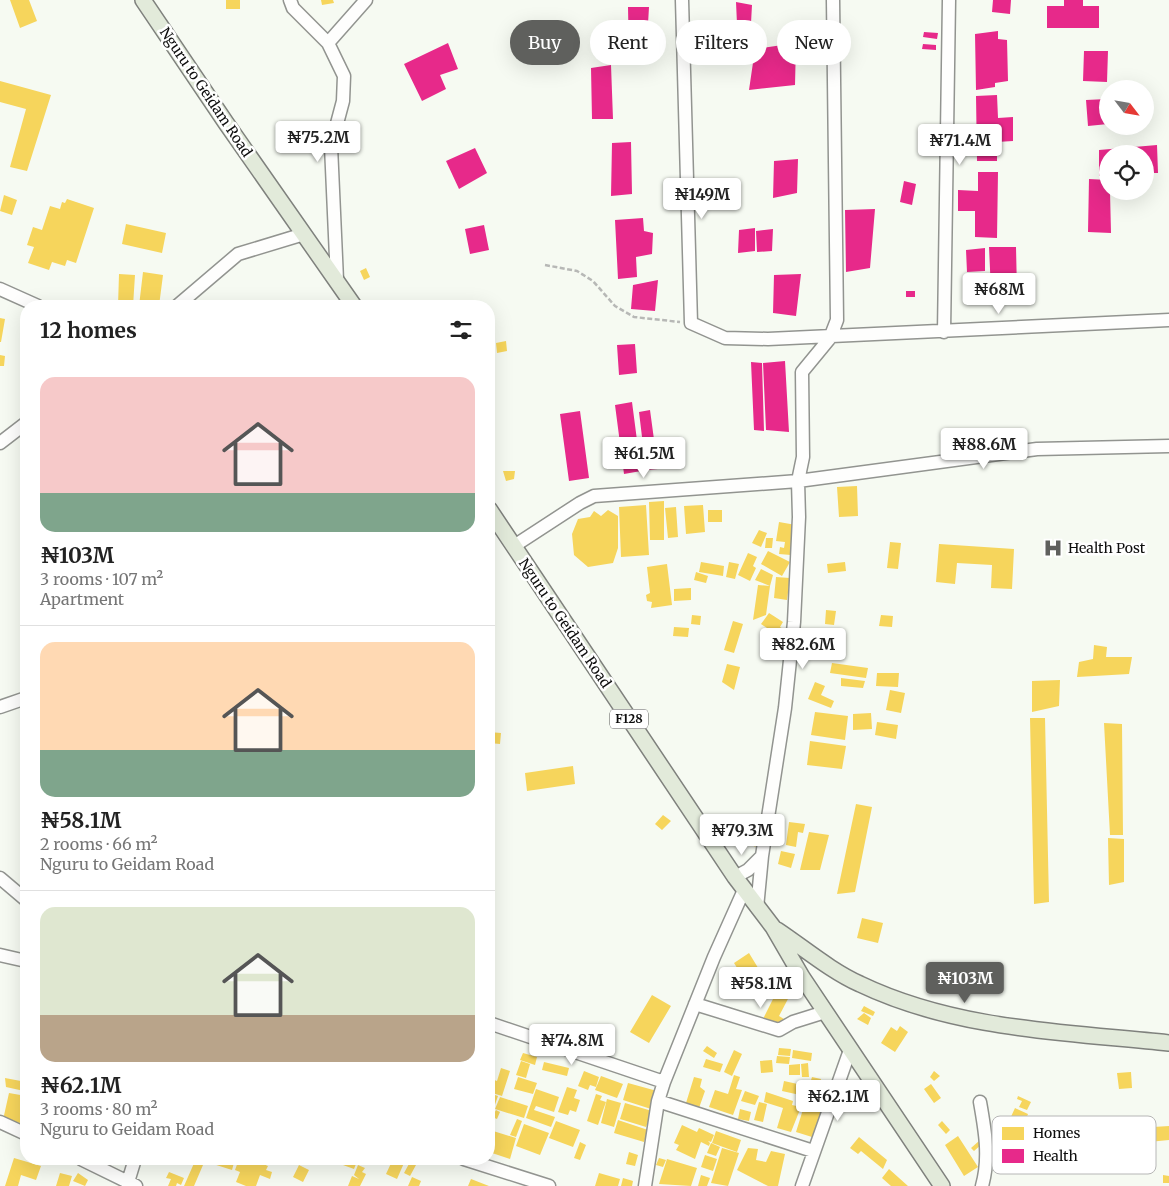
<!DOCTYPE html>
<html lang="en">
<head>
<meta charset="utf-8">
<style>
	body { margin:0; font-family:Merriweather,serif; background:#f2f2f2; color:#222; height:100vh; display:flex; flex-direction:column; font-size:19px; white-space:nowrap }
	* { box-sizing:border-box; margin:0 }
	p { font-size:16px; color:#767676 }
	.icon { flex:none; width:28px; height:28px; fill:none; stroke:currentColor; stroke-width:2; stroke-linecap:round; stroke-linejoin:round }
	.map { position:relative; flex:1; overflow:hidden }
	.details { position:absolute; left:20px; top:300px; width:475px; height:865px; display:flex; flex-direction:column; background:#fff; border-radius:20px; box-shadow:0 5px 20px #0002 }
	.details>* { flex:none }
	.guide { position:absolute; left:510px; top:20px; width:475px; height:45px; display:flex; gap:10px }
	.needle { width:32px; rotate:121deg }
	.buttons { position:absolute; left:1099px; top:80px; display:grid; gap:10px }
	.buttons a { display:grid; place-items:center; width:55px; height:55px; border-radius:50%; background:#fff; box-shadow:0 5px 20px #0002; font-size:25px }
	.price { position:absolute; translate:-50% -42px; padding:0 11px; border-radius:5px; background:#fff; color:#222; font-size:16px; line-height:32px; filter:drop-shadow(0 1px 2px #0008) }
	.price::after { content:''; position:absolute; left:50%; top:30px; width:15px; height:11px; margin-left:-8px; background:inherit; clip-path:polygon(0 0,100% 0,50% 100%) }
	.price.active { background:#5f605d; color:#fff }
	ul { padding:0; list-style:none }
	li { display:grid; align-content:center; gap:10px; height:265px; padding:0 20px }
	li+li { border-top:1px solid #e0e0e0 }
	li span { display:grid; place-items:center; height:155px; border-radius:15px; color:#555 }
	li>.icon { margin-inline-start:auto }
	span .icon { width:90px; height:90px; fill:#fffc; stroke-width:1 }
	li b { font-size:21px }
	h2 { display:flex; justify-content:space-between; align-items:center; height:60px; padding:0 20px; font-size:21px }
	.pill { padding:0 18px; border-radius:22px; background:#fff; box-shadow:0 5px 20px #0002; font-size:18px; line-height:45px }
	.pill.active { background:#5f605d; color:#fff }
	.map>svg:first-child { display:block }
	.homes { fill:#f6d55c }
	.health { fill:#e7298a }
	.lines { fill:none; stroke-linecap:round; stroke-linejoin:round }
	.minor-casing { stroke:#929490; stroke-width:15 }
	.major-casing { stroke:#7f817d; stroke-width:18 }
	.path { stroke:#b7b8b6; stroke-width:2.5; stroke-dasharray:5 2.5; stroke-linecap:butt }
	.minor { stroke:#fefefd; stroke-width:12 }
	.major { stroke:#e2eada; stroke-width:15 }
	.labels { text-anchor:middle; stroke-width:5; stroke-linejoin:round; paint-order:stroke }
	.shield { fill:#fff; stroke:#565656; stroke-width:1 }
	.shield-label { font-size:12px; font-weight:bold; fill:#0d0d0d }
	.street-label { font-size:14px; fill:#0d0d0d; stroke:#fff }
	.poi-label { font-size:14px; fill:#0d0d0d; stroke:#fff; text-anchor:start }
	.key { fill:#fff; stroke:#b6b6b6; stroke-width:1 }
	.key-label { font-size:14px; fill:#0d0d0d }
</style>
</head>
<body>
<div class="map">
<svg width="1169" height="1186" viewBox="0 0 1169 1186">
	<rect width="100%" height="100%" fill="#f6faf2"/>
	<!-- homes -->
	<path class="homes" d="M10 0H29L37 21 20 28Z
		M226 0H240V9H226Z
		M321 0H333L334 3 322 5Z
		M0 81 51 95 27 171 10 167 26 109 0 102Z
		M4 195 17 200 12 215 0 211Z
		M67 199 94 208 76 263 67 260 65 266 52 262 49 270 28 263 34 247 27 245 33 227 42 230 50 206 60 209 62 202 65 203Z
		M126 224 166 233 162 253 122 244Z
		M366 268 370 277 364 280 360 271Z
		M143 272 163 275 159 306H139Z
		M119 274 135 275 133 306H118Z
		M0 318 5 319 1 342H0Z
		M506 341 507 351 497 353 496 343Z
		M0 355 5 356 4 366H0Z
		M503 471H515L514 479 506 481Z
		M857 486 858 516 839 517 837 487Z
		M664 501V540H650L649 502Z
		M646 505 649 555 621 557 619 507Z
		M703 505 705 532 686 534 684 506Z
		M676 507 678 537 668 538 665 508Z
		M608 510 618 516V548L613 563 588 567 574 555 572 534 578 519 590 517 594 511 601 516Z
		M708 510H722V522H708Z
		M779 522 796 525 791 555 779 554 780 547 784 548 785 542 776 541Z
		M759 530 767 533 761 547 752 543Z
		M766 538H773L772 548H765Z
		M890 542 901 543 898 569 887 568Z
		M939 544 1014 549 1012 589 991 588 992 565 957 563 955 584 936 582Z
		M768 551 790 562 782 576 761 564Z
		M748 553 757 557 753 566 756 568 750 581 738 575Z
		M701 562 724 566 723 576 699 572Z
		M729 562 739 564 735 579 726 577Z
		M845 562 846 571 828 573 827 564Z
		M667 564 672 605 651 608 652 602 647 601 646 595 650 593 647 567Z
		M761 569 773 575 770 586 755 580Z
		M696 572 708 576 706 583 694 580Z
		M776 577 790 578 787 600 774 598Z
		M758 585 770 586 766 615 753 620Z
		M691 588V600L674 601V589Z
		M826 610 836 611 834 625 825 624Z
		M769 613 783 622 780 627 785 630 781 637 761 624Z
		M692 615 701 616 700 625 691 624Z
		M881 615 893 616 892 627 879 626Z
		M733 621 743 624 734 653 724 650Z
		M674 627 689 628 688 637 673 636Z
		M1094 645 1107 647 1106 657H1132L1129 674 1077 677 1079 662 1093 659Z
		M832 663 868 668 866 678 830 673Z
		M727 664 740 667 734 690 722 682Z
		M877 673H899L898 687 876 686Z
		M841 678 865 681 863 688 841 686Z
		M1060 680 1059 706 1032 712V681Z
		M815 682 825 686 821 695 834 701 831 708 808 699Z
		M890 690 905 693 901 713 886 710Z
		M815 712 848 716 845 740 811 735Z
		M871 713 872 729 853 730V714Z
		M1030 718H1045L1049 902 1034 904Z
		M877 722 898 725 896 739 875 735Z
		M1104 723 1122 724 1123 835H1110Z
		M489 732 501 733 500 744 489 743Z
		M810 741 846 746 842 769 807 765Z
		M26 765V799L25 800 21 766Z
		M573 766 575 784 527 791 525 773Z
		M856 804 872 807 855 892 837 894Z
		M663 815 671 821 662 830 655 824Z
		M747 819 761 838 755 847 739 825Z
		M789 822 805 824 803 833 798 832 796 847 786 845Z
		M809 832 829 835 820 870H800Z
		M1108 838 1124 839V882L1109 885Z
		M781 851 795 854 791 868 778 864Z
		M862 918 883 923 878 943 857 938Z
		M749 953 763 976 748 985 734 963Z
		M777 991 789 997 779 1016 784 1019 779 1028 763 1019Z
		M652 995 671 1006 649 1043 630 1032Z
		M864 1006 875 1012 873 1016 861 1011Z
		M864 1013 871 1018 868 1025 857 1019Z
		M900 1026 908 1032 895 1052 881 1043 891 1027 897 1031Z
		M489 1046 494 1048 491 1057 489 1056Z
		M707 1046 717 1053 714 1058 703 1051Z
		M779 1048 791 1049 790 1056 778 1055Z
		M734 1050 742 1054 732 1076 724 1072Z
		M793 1050 812 1053 811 1061 792 1058Z
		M523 1053 537 1057 535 1065 520 1060Z
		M777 1056 790 1057 789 1064 776 1063Z
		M706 1059 723 1064 720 1072 703 1067Z
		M772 1060 773 1072 761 1073 760 1061Z
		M521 1061 530 1064 526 1078 516 1075Z
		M544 1062 569 1068 567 1076 542 1070Z
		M808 1063 809 1077H802L801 1064Z
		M800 1064V1075H789V1065Z
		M501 1068 510 1071 502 1096 489 1092V1078L497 1081Z
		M584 1071 599 1077 596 1087 590 1085 588 1090 578 1086Z
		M934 1071 940 1076 934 1081 930 1077Z
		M1131 1072 1132 1088 1119 1089 1117 1073Z
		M734 1075 740 1077 736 1089 742 1090 733 1115 709 1107 715 1090 728 1094Z
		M601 1076 623 1084 617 1098 595 1090Z
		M518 1077 537 1083 533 1094 514 1089Z
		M694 1077 702 1079 700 1087 705 1091 699 1108 686 1103Z
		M812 1077 821 1079 818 1092 808 1090Z
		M5 1078 26 1082 24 1091 6 1087Z
		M823 1080 829 1081 827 1092 821 1091Z
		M784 1081 802 1085 800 1095 782 1091Z
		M628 1083 657 1091 651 1109 623 1100Z
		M931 1084 941 1098 934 1103 924 1089Z
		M567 1087 577 1090 574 1098 580 1100 576 1112 570 1110 568 1115 558 1112Z
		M536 1089 559 1097 554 1112 536 1106 534 1110 555 1117 551 1127 526 1118Z
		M745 1091 759 1096 755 1105 741 1101Z
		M766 1092 793 1101 792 1105 801 1107 791 1132 777 1128 783 1108 764 1102Z
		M9 1093 26 1096 20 1123 3 1120Z
		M489 1093 498 1096 489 1122Z
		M596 1094 602 1096 600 1100 606 1102 598 1125 587 1121Z
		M1018 1096 1031 1102 1027 1110 1019 1107 1022 1101 1017 1099Z
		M500 1097 528 1106 524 1118 495 1109Z
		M607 1099 621 1103 614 1127 601 1123Z
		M759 1102 767 1104 763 1122 754 1120Z
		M625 1103 652 1111 646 1127 620 1119Z
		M805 1103 822 1109 812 1137 796 1132Z
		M1015 1108 1028 1114 1023 1127 1009 1121Z
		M740 1109 751 1112 749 1121 738 1119Z
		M496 1110 500 1112 497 1119 492 1117Z
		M1152 1117 1153 1127 1169 1126V1140L1066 1150 1064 1126Z
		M517 1119 522 1121 516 1137 510 1135Z
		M618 1120 648 1130 644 1142 614 1133Z
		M556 1121 580 1130 573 1147 549 1138Z
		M942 1121 950 1130 946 1134 938 1125Z
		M524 1124 549 1133 540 1155 516 1146Z
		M682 1125 697 1132 699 1128 714 1135 711 1142 708 1141 710 1143 709 1146 701 1142 695 1159 676 1150 679 1145 674 1143Z
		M490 1130 516 1138 510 1159 489 1152Z
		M716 1131 741 1140 737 1152 712 1143Z
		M958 1136 978 1167 964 1176 945 1145Z
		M859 1137 887 1160 883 1169 861 1151 858 1154 850 1148Z
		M979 1141 982 1144 974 1151 971 1148Z
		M580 1142 586 1145 580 1160 574 1158Z
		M711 1143 720 1147 716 1156 707 1153Z
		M722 1148 739 1153 728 1186 711 1183Z
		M748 1148 758 1149 756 1160 766 1162 771 1151 785 1154 778 1186H768L737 1170Z
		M629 1152 638 1155 635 1166 626 1164Z
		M705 1155 717 1159 713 1171 701 1167Z
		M14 1158 41 1166 36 1180 21 1175 18 1186H5Z
		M659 1158 666 1160 663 1167 656 1165Z
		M211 1159H235L232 1170 210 1163Z
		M239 1159H251L268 1166 266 1170 272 1172 270 1179 260 1175 256 1186H246L236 1182 240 1172 235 1170Z
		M305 1159H321L318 1165Z
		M333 1159H358L354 1169 332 1161Z
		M393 1159 404 1163 397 1179 386 1174Z
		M667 1159 697 1168 691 1186 659 1184Z
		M195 1161 203 1165 194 1186H184Z
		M410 1162 416 1165 410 1176 404 1173Z
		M299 1165 309 1170 303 1182 293 1177Z
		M358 1165 365 1168 362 1172 366 1174 360 1186H355L357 1181 355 1186H348L352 1176 359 1179 354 1175Z
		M889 1169 908 1186H891L882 1178Z
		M169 1172 184 1178 181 1185 177 1183 176 1186H168L171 1179 166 1178Z
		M60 1173 72 1176 69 1186H56Z
		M78 1173 88 1180 85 1186 73 1181Z
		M599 1173 620 1179 618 1186H595Z
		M701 1175 710 1178 707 1186H698Z
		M1163 1175 1169 1176V1183H1163Z
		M412 1177 421 1181 419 1186H408Z
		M623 1178 633 1181 632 1186H621Z
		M471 1179 489 1186H468Z"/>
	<!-- health -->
	<path class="health" d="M993 0H1011L1010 14 992 12Z
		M1064 0H1083V6H1099V28H1047V6H1064Z
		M736 2 752 5 751 23 737 24Z
		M628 7H649L646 58 629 59Z
		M998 31V39L1007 40 1008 81 995 83V87L976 90 975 34Z
		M924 32 938 33 937 39 923 37Z
		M448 43 458 69 440 75 446 89 422 101 404 64Z
		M796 43 795 85 749 90 755 49Z
		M923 44 936 45V50L922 49Z
		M1084 51H1108L1107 82 1083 81Z
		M611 65 613 119H592L591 68Z
		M997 95 998 118 1013 117V141L997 142V161H977L976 96Z
		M1107 99 1108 124 1088 126 1086 100Z
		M631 142 632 194 611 196 612 143Z
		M1157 145 1158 173H1145V154H1108V175L1099 176V150Z
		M475 148 487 173 459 189 446 161Z
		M798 159 797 193 773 198 774 161Z
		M978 172H998L997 238 975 237V211H958V190L978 191Z
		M1089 179 1108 180V191H1110L1111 233 1088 232Z
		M904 181 916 184 912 205 900 202Z
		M875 209 870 268 846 272 845 210Z
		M643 218 644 231 653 233 652 254 636 257 637 277 618 279 615 220Z
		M484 225 489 250 470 254 465 229Z
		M755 228V251L738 253 739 230Z
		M773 229 772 251 757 252 756 231Z
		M989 247H1016L1017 291H991Z
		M985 248V271L967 272 966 250Z
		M801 274 796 316 773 313 774 275Z
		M658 280 655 311 631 309 633 285Z
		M966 281H982V292L965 294Z
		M906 291H915V297H906Z
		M635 344 637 373 619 375 617 345Z
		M785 361 789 432 766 430 763 363Z
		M751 362 762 363 764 431 754 430Z
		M632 402 641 471 624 474 615 405Z
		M650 410 658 469 646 470 639 412Z
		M580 411 589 478 569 481 560 414Z"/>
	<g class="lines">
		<!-- minor casing -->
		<g class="minor-casing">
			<path id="minor" d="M290 0 293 8 328 43 344 76 343 101 331 146 337 280
				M682 0 691 323 725 338 768 339 1169 320
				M328 43 366 0
				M0 289 38 306
				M177 306 238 254 304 234
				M944 332 949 0
				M0 443 26 423
				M514 546 580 503 594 496 798 481 1037 449 1169 446
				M0 707 26 698
				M735 877 748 870 762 856
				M0 878 26 900
				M757 908 762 856 785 708 794 622 799 517 798 481 803 457 802 372 830 338 837 320 833 0
				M0 955 26 961
				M695 1004 779 1030 793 1022 825 1012
				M489 1023 664 1082
				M658 1101 813 1151
				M980 1102C985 1130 990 1158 982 1186
				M0 1122 26 1134
				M81 1159 136 1186
				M464 1159 549 1186
				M128 1182 135 1159
				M645 1186 658 1101 664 1082 714 957 744 890
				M802 1186 850 1050"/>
		</g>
		<!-- major casing -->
		<g class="major-casing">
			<path id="major" d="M143 0 226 123 354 306
				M489 509 735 877 773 927 802 977 942 1186
				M777 930C804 948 831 971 860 984 956 1030 1065 1032 1169 1043"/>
		</g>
		<!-- path -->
		<path class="path" d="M545 265 577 271 593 281 615 306 634 317 680 322"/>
		<!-- minor -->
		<use href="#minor" class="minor"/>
		<!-- major -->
		<use href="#major" class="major"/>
	</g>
	<!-- icons -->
	<defs>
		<g id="hospital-bare" transform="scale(1.5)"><path d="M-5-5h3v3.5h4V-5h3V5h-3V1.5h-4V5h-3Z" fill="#5f605d" stroke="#fff" stroke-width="2.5" paint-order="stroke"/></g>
	</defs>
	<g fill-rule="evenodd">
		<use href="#hospital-bare" x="1053" y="548"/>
	</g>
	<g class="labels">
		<!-- shield labels -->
		<rect class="shield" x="610" y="709.5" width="38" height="19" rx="4"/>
		<g class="shield-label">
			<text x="629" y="723">F128</text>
		</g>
		<!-- street labels -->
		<g class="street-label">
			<text transform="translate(206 92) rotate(56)" y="5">Nguru to Geidam Road</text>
			<text transform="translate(565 623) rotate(56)" y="5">Nguru to Geidam Road</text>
		</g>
		<!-- poi labels -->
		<g class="poi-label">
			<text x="1068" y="553">Health Post</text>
		</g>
	</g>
	<!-- legend -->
	<rect x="992" y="1116" width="164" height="58" rx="8" class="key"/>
	<rect x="1002" y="1127" width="22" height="13" fill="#f6d55c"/>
	<rect x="1002" y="1149" width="22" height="14" fill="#e7298a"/>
	<g class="key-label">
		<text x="1033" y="1138">Homes</text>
		<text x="1033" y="1161">Health</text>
	</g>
</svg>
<div class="buttons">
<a><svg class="needle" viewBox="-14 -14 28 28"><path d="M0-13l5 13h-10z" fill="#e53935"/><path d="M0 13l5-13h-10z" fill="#767676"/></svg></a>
<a><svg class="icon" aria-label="locate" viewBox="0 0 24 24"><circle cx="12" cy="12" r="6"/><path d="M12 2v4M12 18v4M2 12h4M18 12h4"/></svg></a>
</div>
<b class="price" style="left:318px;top:163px">₦75.2M</b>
<b class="price" style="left:960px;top:166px">₦71.4M</b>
<b class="price" style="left:702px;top:220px">₦149M</b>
<b class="price" style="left:999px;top:315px">₦68M</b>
<b class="price" style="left:984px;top:470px">₦88.6M</b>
<b class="price" style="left:644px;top:479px">₦61.5M</b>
<b class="price" style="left:803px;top:670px">₦82.6M</b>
<b class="price" style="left:742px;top:856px">₦79.3M</b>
<b class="price active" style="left:965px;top:1004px">₦103M</b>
<b class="price" style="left:761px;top:1009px">₦58.1M</b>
<b class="price" style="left:572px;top:1066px">₦74.8M</b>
<b class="price" style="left:838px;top:1122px">₦62.1M</b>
<div class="guide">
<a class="pill active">Buy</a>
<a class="pill">Rent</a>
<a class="pill">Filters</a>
<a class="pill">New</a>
</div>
<section class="details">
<h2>12 homes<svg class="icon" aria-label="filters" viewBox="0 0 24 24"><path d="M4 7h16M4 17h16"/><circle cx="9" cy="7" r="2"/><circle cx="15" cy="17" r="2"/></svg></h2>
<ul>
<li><span style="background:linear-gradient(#f6c9c9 75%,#7fa58c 0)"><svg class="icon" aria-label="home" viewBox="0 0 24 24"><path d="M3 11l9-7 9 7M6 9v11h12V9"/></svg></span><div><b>₦103M</b><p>3 rooms · 107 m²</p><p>Apartment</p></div></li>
<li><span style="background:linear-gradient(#ffd9b3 70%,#7fa58c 0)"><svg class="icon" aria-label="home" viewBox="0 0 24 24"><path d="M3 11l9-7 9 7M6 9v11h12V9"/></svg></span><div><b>₦58.1M</b><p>2 rooms · 66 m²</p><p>Nguru to Geidam Road</p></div></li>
<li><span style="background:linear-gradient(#dfe7d0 70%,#b9a48a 0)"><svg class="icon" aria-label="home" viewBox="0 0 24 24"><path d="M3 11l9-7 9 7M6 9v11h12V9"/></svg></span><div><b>₦62.1M</b><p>3 rooms · 80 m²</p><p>Nguru to Geidam Road</p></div></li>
</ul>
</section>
</div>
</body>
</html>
